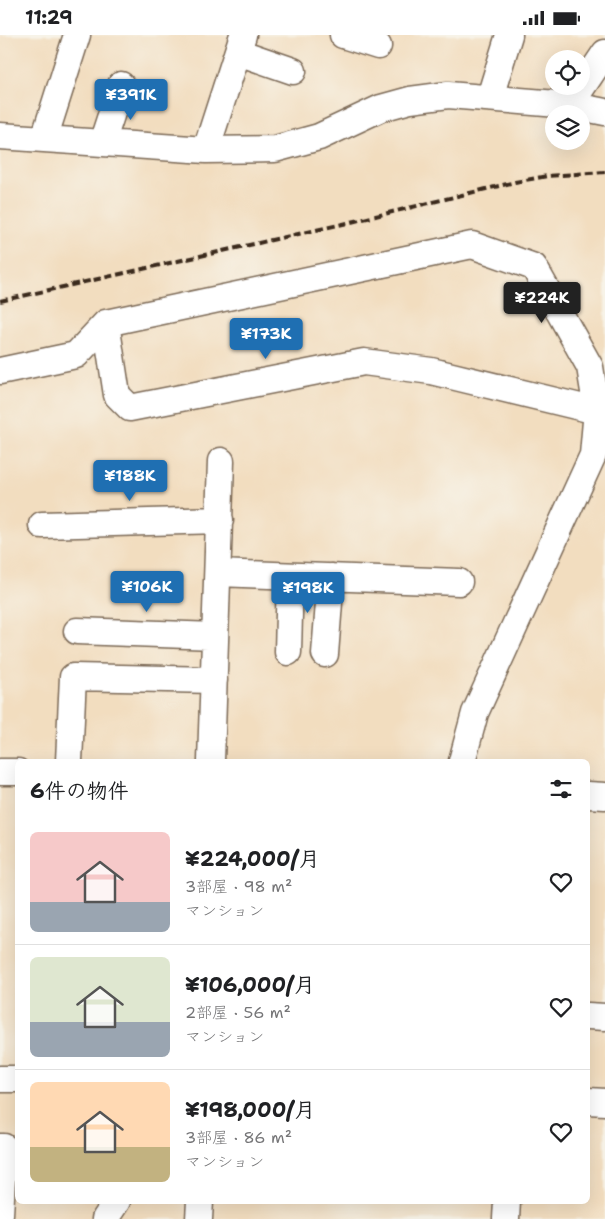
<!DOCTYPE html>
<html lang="ja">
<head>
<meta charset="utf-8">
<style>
	body { margin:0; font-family:"Shantell Sans","Klee One",sans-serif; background:#f2f2f2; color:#202124; height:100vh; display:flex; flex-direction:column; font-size:19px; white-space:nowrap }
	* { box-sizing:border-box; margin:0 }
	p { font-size:16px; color:#757577 }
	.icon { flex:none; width:28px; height:28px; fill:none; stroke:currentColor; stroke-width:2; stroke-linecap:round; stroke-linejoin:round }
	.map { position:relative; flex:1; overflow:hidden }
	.sheet { position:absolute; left:15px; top:724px; width:575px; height:445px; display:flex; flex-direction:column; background:#fff; border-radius:8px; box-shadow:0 5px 20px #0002 }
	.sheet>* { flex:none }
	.buttons { position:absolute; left:545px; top:15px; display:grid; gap:10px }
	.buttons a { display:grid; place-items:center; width:45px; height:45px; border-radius:50%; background:#fff; box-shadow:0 5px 20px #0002; font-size:25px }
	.price { position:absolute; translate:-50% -42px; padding:0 11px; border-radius:5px; background:#1f6fb2; color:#fff; font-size:16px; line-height:32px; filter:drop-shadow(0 1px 2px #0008) }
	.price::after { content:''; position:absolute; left:50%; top:30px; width:15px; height:11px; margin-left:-8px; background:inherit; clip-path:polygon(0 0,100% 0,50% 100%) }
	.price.selected { background:#222; color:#fff }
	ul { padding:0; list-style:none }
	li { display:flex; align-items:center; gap:15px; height:125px; padding:0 15px }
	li+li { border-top:1px solid #e0e0e0 }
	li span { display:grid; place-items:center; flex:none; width:140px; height:100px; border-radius:8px; color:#555 }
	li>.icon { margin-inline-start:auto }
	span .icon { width:60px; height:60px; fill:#fffc; stroke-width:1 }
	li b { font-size:21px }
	h2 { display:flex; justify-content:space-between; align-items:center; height:60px; padding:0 15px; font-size:21px }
	.status { display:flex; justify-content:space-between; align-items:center; height:35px; padding:0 25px; background:#fff; direction:ltr }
	.status svg { height:14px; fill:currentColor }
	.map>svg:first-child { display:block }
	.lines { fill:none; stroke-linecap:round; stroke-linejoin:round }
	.minor-casing { stroke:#7b6956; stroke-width:29 }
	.minor { stroke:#fff; stroke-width:26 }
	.rail { stroke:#3b2a1e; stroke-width:4; stroke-dasharray:8 4; stroke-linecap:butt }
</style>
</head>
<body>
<div class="status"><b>11:29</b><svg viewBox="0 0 49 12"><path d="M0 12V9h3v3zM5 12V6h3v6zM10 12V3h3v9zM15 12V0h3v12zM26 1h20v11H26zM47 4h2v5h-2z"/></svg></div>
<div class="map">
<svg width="605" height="1184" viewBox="0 0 605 1184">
	<rect width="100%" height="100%" fill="#f7f3e8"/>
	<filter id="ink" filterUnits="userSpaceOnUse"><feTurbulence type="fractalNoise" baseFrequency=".02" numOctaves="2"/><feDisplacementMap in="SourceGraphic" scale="10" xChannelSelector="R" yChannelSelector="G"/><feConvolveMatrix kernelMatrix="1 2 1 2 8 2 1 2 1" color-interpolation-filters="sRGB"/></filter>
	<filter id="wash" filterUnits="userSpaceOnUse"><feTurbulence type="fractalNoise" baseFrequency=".0096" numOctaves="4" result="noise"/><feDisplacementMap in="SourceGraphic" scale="20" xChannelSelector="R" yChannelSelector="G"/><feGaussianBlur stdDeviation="1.12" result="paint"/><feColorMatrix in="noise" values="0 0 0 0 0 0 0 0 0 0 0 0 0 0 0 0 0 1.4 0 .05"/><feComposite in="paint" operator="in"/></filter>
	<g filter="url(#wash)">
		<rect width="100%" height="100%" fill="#f2ddbf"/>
	</g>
	<g filter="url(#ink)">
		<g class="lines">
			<!-- minor casing -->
			<g class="minor-casing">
				<path id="minor" d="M343 0 378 11
					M238 17 293 36
					M605 18 570 70 605 77
					M490 62 509 0
					M0 101 206 115 275 114 319 102 381 73 410 65 448 60 570 70
					M44 104 77 0
					M102 108 121 50
					M206 115 243 0
					M106 288 472 210 534 232 590 332 597 375 593 420 475 678 462 726
					M0 336 76 320 106 288 117 360 130 373 364 327 431 336 605 378
					M42 490 220 485
					M218 538 459 547
					M77 596 215 601
					M288 617 290 541
					M325 619 331 542
					M69 726 73 642 214 645
					M211 726 221 426
					M0 737H18
					M588 760 605 761
					M588 981 605 982
					M0 1044H18
					M588 1066 605 1067
					M0 1112H4L0 1179
					M105 1184 117 1166
					M199 1184 200 1166
					M506 1184 507 1166"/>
			</g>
			<!-- minor -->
			<use href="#minor" class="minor"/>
			<!-- rail -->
			<path class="rail" d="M0 266 343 189 515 147 547 141 605 137"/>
		</g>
	</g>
</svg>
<div class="buttons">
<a><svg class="icon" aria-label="locate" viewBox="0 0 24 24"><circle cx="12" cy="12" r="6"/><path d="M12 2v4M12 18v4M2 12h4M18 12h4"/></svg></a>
<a><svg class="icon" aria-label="layers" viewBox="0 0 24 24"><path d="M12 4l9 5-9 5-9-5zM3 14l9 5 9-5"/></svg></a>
</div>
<b class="price" style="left:131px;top:86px">¥391K</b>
<b class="price selected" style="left:542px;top:289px">¥224K</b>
<b class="price" style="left:266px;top:325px">¥173K</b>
<b class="price" style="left:130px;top:467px">¥188K</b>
<b class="price" style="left:147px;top:578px">¥106K</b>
<b class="price" style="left:308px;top:579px">¥198K</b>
<section class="sheet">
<h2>6件の物件<svg class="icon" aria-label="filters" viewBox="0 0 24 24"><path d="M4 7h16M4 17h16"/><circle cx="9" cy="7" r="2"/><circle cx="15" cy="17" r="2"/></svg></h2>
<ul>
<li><span style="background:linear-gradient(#f6c9c9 70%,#9aa5b1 0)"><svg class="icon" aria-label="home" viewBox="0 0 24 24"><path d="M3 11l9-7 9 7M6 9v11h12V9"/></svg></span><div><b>¥224,000/月</b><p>3部屋 · 98 m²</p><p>マンション</p></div><svg class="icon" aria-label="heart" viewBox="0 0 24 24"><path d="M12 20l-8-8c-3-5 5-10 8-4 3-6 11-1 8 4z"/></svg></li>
<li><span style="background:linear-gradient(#dfe7d0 65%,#9aa5b1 0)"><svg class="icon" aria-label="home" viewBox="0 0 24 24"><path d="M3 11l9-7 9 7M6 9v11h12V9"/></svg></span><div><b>¥106,000/月</b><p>2部屋 · 56 m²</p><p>マンション</p></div><svg class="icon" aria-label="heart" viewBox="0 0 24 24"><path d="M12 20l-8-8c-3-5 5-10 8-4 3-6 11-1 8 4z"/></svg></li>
<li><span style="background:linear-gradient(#ffd9b3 65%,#c2b280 0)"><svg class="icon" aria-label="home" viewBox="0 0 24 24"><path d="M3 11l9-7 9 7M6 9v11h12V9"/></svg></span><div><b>¥198,000/月</b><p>3部屋 · 86 m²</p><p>マンション</p></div><svg class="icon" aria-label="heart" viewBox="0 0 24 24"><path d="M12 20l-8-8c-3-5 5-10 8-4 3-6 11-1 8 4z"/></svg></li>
</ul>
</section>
</div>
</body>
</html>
